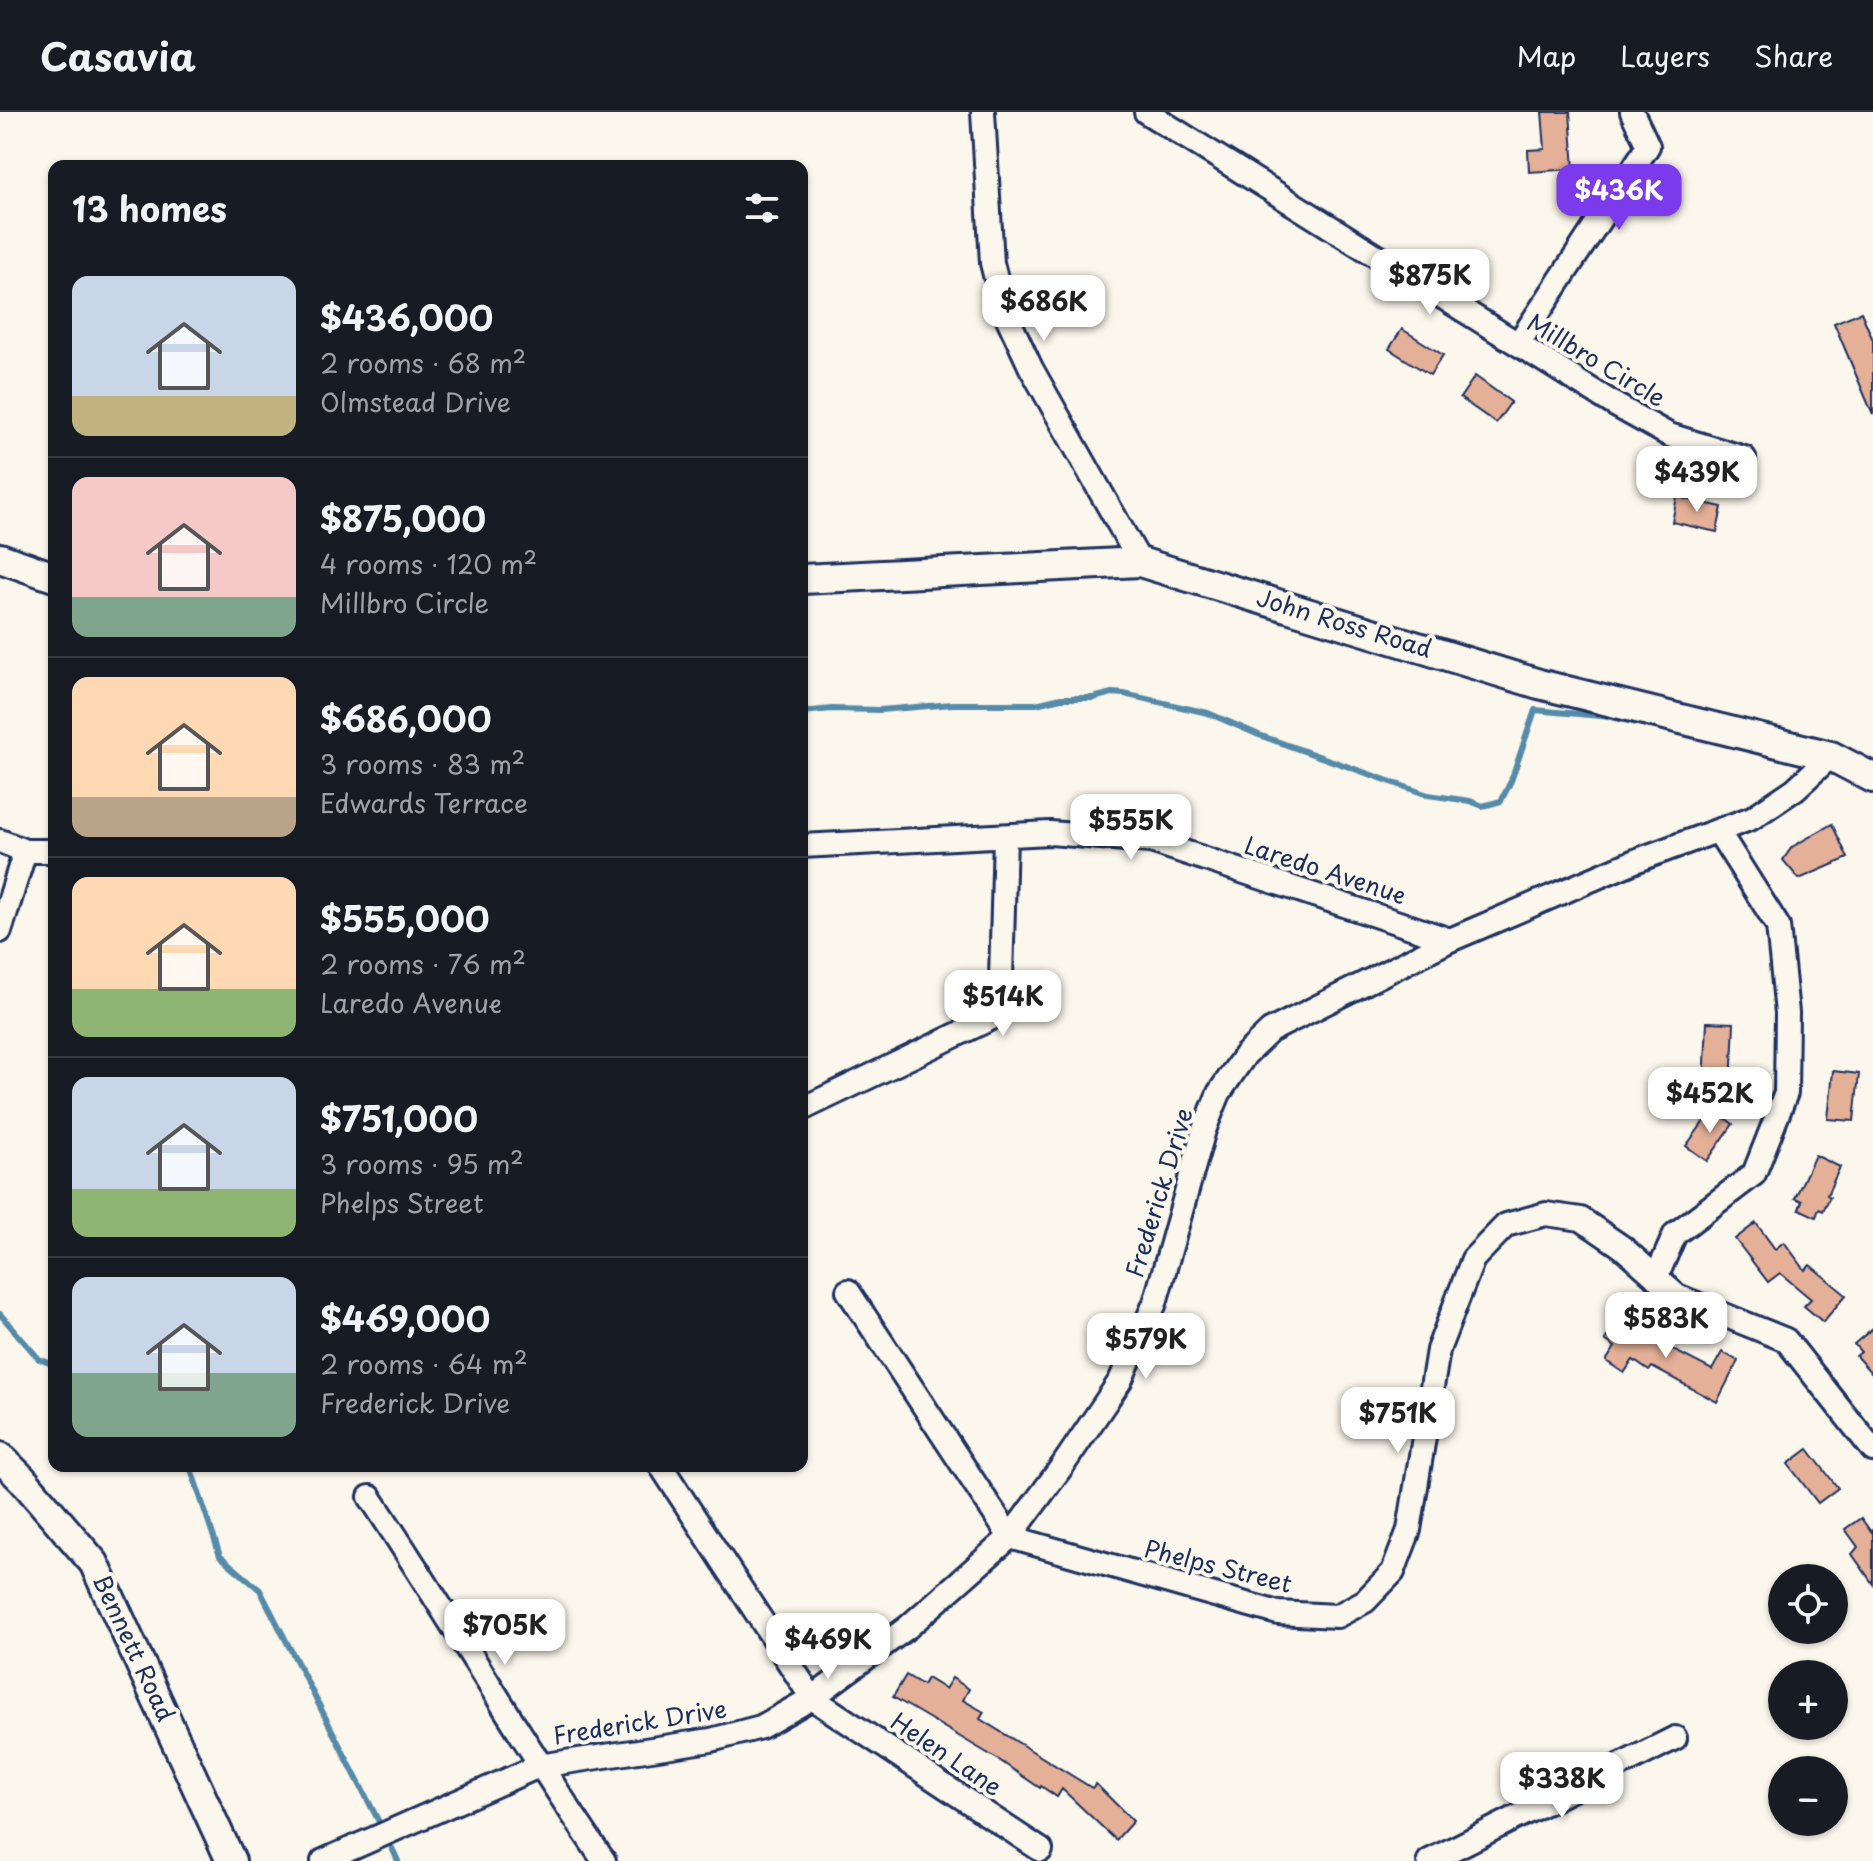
<!DOCTYPE html>
<html lang="en">
<head>
<meta charset="utf-8">
<style>
	body { margin:0; font-family:"Playpen Sans",sans-serif; background:#242831; color:#f1f3f6; height:100vh; display:flex; flex-direction:column; font-size:30px; white-space:nowrap }
	* { box-sizing:border-box; margin:0 }
	p { font-size:26px; color:#9ea1a6 }
	.icon { flex:none; width:44px; height:44px; fill:none; stroke:currentColor; stroke-width:2; stroke-linecap:round; stroke-linejoin:round }
	.map { position:relative; flex:1; overflow:hidden }
	.drawer { position:absolute; left:48px; top:48px; width:760px; height:1312px; display:flex; flex-direction:column; background:#171b24; border-radius:16px; box-shadow:0 2px 6px #0004 }
	.drawer>* { flex:none }
	.buttons { position:absolute; left:1768px; top:1452px; display:grid; gap:16px }
	.buttons a { display:grid; place-items:center; width:80px; height:80px; border-radius:50%; background:#171b24; box-shadow:0 2px 6px #0004; font-size:40px }
	.price { position:absolute; translate:-50% -68px; padding:0 18px; border-radius:16px; background:#fff; color:#222; font-size:26px; line-height:52px; filter:drop-shadow(0 2px 4px #0008) }
	.price::after { content:''; position:absolute; left:50%; top:48px; width:24px; height:18px; margin-left:-12px; background:inherit; clip-path:polygon(0 0,100% 0,50% 100%) }
	.price.active { background:#7c3aed; color:#fff }
	ul { padding:0; list-style:none }
	li { display:flex; align-items:center; gap:24px; height:200px; padding:0 24px }
	li+li { border-top:2px solid #363941 }
	li span { display:grid; place-items:center; flex:none; width:224px; height:160px; border-radius:16px; color:#555 }
	li>.icon { margin-inline-start:auto }
	span .icon { width:96px; height:96px; fill:#fffc; stroke-width:1 }
	li b { font-size:34px }
	h2 { display:flex; justify-content:space-between; align-items:center; height:96px; padding:0 24px; font-size:34px }
	header { display:flex; align-items:center; gap:48px; box-sizing:border-box; height:112px; padding:0 40px; background:#171b24; border-bottom:2px solid #363941 }
	header strong { font-size:38px }
	nav { display:flex; gap:44px; margin-inline-start:auto; font-size:28px }
	.map>svg:first-child { display:block }
	.lines { fill:none; stroke-linecap:round; stroke-linejoin:round }
	.stream { stroke:#548aa8; stroke-width:6 }
	.building { fill:#e5b098; stroke:#1b2f5e; stroke-width:2 }
	.minor-casing { stroke:#1b2f5e; stroke-width:28 }
	.tertiary-casing { stroke:#1b2f5e; stroke-width:34 }
	.minor { stroke:#fbf7ec; stroke-width:22 }
	.tertiary { stroke:#fbf7ec; stroke-width:28 }
	.labels { text-anchor:middle; stroke-width:8; stroke-linejoin:round; paint-order:stroke }
	.street-label { font-size:24px; fill:#1b2f5e; stroke:#fbf7ec }
</style>
</head>
<body>
<header>
<strong>Casavia</strong>
<nav><a>Map</a><a>Layers</a><a>Share</a></nav>
</header>
<div class="map">
<svg width="1873" height="1749" viewBox="0 0 1873 1749">
	<rect width="100%" height="100%" fill="#fbf7ec"/>
	<filter id="ink" filterUnits="userSpaceOnUse"><feTurbulence type="fractalNoise" baseFrequency=".0125" numOctaves="2"/><feDisplacementMap in="SourceGraphic" scale="16" xChannelSelector="R" yChannelSelector="G"/><feConvolveMatrix kernelMatrix="1 2 1 2 8 2 1 2 1" color-interpolation-filters="sRGB"/></filter>
	<g filter="url(#ink)">
		<g class="lines">
			<!-- stream -->
			<path class="stream" d="M802 600 832 597 880 598 953 592H1036L1061 586H1093L1112 581 1124 582 1208 601 1259 623 1428 683 1470 689 1483 694 1501 689 1511 669 1535 598 1611 605 1651 614
				M0 1202 39 1247 54 1253
				M190 1354 220 1444 260 1478 378 1708
				M392 1736 398 1749"/>
		</g>
		<!-- building -->
		<path class="building" d="M1542 0H1570L1574 57 1529 60 1528 38 1545 37Z
			M1861 200 1873 228V303L1834 211Z
			M1402 217 1443 243 1430 263 1389 237Z
			M1475 264 1511 290 1496 311 1460 286Z
			M1677 385 1722 395 1717 420 1672 410Z
			M1832 712 1848 746 1799 767 1783 748 1792 735Z
			M1707 910 1734 911 1731 974 1704 972Z
			M1833 959 1859 962 1854 1009 1828 1007Z
			M1713 997 1733 1012 1707 1049 1686 1034Z
			M1815 1043 1840 1055 1827 1083 1830 1085 1823 1099 1819 1097 1816 1105 1799 1097 1802 1089 1795 1086Z
			M1756 1111 1775 1137 1784 1130 1805 1158 1810 1153 1846 1183 1823 1210 1804 1194 1811 1187 1780 1161 1768 1170 1735 1127Z
			M1622 1203 1677 1240 1712 1258 1722 1240 1738 1249 1717 1290 1652 1255 1649 1259 1633 1248 1624 1261 1606 1249 1615 1235 1605 1228Z
			M1873 1216V1263L1856 1244 1861 1240 1854 1232Z
			M1808 1337 1838 1376 1818 1391 1788 1352Z
			M1861 1406 1871 1420 1873 1417V1472L1852 1442 1858 1435 1845 1417Z
			M906 1563 923 1573 927 1566 945 1577 952 1566 969 1577 963 1588 984 1600 980 1607 1092 1676 1096 1672 1133 1709 1116 1728 1062 1677 1057 1685 1041 1674 1040 1676 999 1648 893 1585Z"/>
		<g class="lines">
			<!-- minor casing -->
			<g class="minor-casing">
				<path id="minor" d="M983 0 992 151 1004 198 1031 256 1140 450
					M1146 0 1617 294 1669 323 1744 346
					M1518 232 1648 34 1632 0
					M0 729 25 739H54
					M802 734 1050 721 1151 729 1450 828
					M0 819 25 739
					M802 997 1000 902 1005 724
					M1656 1166 1675 1122 1754 1062 1786 981 1787 901 1778 814 1718 719
					M848 1179 1010 1425 1278 1501 1337 1504 1365 1489 1393 1460 1409 1418 1438 1238 1473 1147 1506 1113 1546 1102 1581 1107 1622 1135 1677 1184 1786 1228 1873 1338
					M661 1354 812 1586 1041 1738
					M370 1385C450 1505 522 1630 604 1749
					M323 1749 539 1654 711 1628 761 1615 812 1586 908 1515 1010 1425 1063 1353 1120 1269 1155 1191 1204 1018 1219 981 1245 943 1270 919 1450 828 1635 749 1752 706 1795 677 1831 644
					M1429 1749 1675 1626"/>
			</g>
			<!-- tertiary casing -->
			<g class="tertiary-casing">
				<path id="tertiary" d="M0 446 54 465
					M802 467 1140 450 1539 572 1831 644 1873 666
					M0 1345 23 1368 94 1451 231 1749"/>
			</g>
			<!-- minor -->
			<use href="#minor" class="minor"/>
			<!-- tertiary -->
			<use href="#tertiary" class="tertiary"/>
		</g>
	</g>
	<g class="labels">
		<!-- street labels -->
		<g class="street-label">
			<text transform="translate(1596 249) rotate(31)" y="8">Millbro Circle</text>
			<text transform="translate(1344 512) rotate(17)" y="8">John Ross Road</text>
			<text transform="translate(1325 759) rotate(18)" y="8">Laredo Avenue</text>
			<text transform="translate(1160 1081) rotate(-73)" y="8">Frederick Drive</text>
			<text transform="translate(1218 1455) rotate(14)" y="8">Phelps Street</text>
			<text transform="translate(133 1536) rotate(65)" y="8">Bennett Road</text>
			<text transform="translate(640 1611) rotate(-9)" y="8">Frederick Drive</text>
			<text transform="translate(946 1643) rotate(34)" y="8">Helen Lane</text>
		</g>
	</g>
</svg>
<div class="buttons">
<a><svg class="icon" aria-label="locate" viewBox="0 0 24 24"><circle cx="12" cy="12" r="6"/><path d="M12 2v4M12 18v4M2 12h4M18 12h4"/></svg></a>
<a>+</a>
<a>−</a>
</div>
<b class="price active" style="left:1619px;top:120px">$436K</b>
<b class="price" style="left:1430px;top:205px">$875K</b>
<b class="price" style="left:1044px;top:231px">$686K</b>
<b class="price" style="left:1697px;top:402px">$439K</b>
<b class="price" style="left:1131px;top:750px">$555K</b>
<b class="price" style="left:1003px;top:926px">$514K</b>
<b class="price" style="left:1710px;top:1023px">$452K</b>
<b class="price" style="left:1666px;top:1248px">$583K</b>
<b class="price" style="left:1146px;top:1269px">$579K</b>
<b class="price" style="left:1398px;top:1343px">$751K</b>
<b class="price" style="left:505px;top:1555px">$705K</b>
<b class="price" style="left:828px;top:1569px">$469K</b>
<b class="price" style="left:1562px;top:1708px">$338K</b>
<section class="drawer">
<h2>13 homes<svg class="icon" aria-label="filters" viewBox="0 0 24 24"><path d="M4 7h16M4 17h16"/><circle cx="9" cy="7" r="2"/><circle cx="15" cy="17" r="2"/></svg></h2>
<ul>
<li><span style="background:linear-gradient(#c9d6e8 75%,#c2b280 0)"><svg class="icon" aria-label="home" viewBox="0 0 24 24"><path d="M3 11l9-7 9 7M6 9v11h12V9"/></svg></span><div><b>$436,000</b><p>2 rooms · 68 m²</p><p>Olmstead Drive</p></div></li>
<li><span style="background:linear-gradient(#f6c9c9 75%,#7fa58c 0)"><svg class="icon" aria-label="home" viewBox="0 0 24 24"><path d="M3 11l9-7 9 7M6 9v11h12V9"/></svg></span><div><b>$875,000</b><p>4 rooms · 120 m²</p><p>Millbro Circle</p></div></li>
<li><span style="background:linear-gradient(#ffd9b3 75%,#b9a48a 0)"><svg class="icon" aria-label="home" viewBox="0 0 24 24"><path d="M3 11l9-7 9 7M6 9v11h12V9"/></svg></span><div><b>$686,000</b><p>3 rooms · 83 m²</p><p>Edwards Terrace</p></div></li>
<li><span style="background:linear-gradient(#ffd9b3 70%,#8fb573 0)"><svg class="icon" aria-label="home" viewBox="0 0 24 24"><path d="M3 11l9-7 9 7M6 9v11h12V9"/></svg></span><div><b>$555,000</b><p>2 rooms · 76 m²</p><p>Laredo Avenue</p></div></li>
<li><span style="background:linear-gradient(#c9d6e8 70%,#8fb573 0)"><svg class="icon" aria-label="home" viewBox="0 0 24 24"><path d="M3 11l9-7 9 7M6 9v11h12V9"/></svg></span><div><b>$751,000</b><p>3 rooms · 95 m²</p><p>Phelps Street</p></div></li>
<li><span style="background:linear-gradient(#c9d6e8 60%,#7fa58c 0)"><svg class="icon" aria-label="home" viewBox="0 0 24 24"><path d="M3 11l9-7 9 7M6 9v11h12V9"/></svg></span><div><b>$469,000</b><p>2 rooms · 64 m²</p><p>Frederick Drive</p></div></li>
</ul>
</section>
</div>
</body>
</html>
